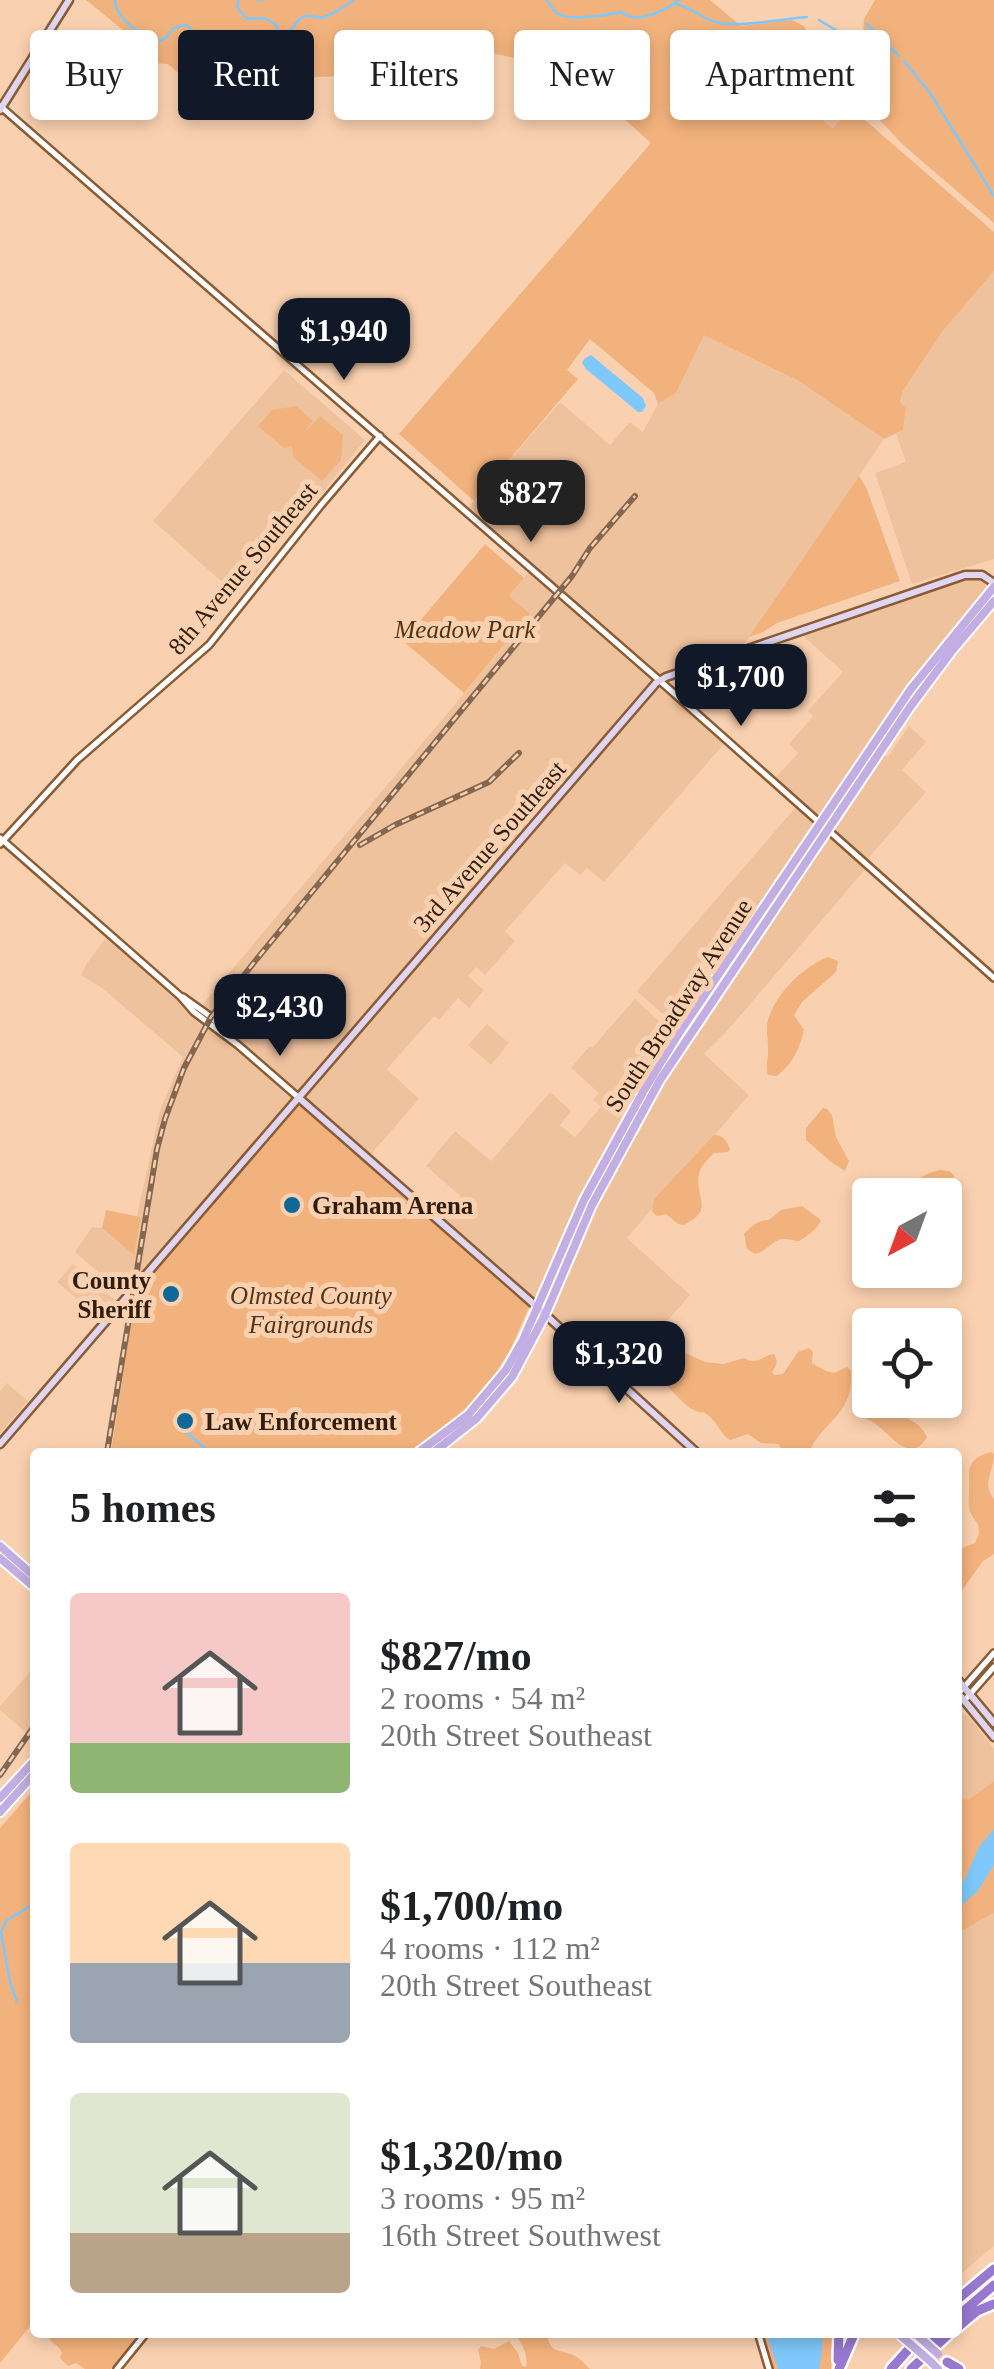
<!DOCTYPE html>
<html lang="en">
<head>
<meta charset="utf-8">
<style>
	body { margin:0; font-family:Georgia,serif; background:#f6f6f6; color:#202124; height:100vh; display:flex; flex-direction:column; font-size:38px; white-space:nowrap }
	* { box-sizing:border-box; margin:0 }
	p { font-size:32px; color:#757577 }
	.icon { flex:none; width:55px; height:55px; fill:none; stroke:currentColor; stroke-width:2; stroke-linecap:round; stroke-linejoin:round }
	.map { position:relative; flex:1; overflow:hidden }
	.drawer { position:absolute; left:30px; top:1448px; width:932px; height:890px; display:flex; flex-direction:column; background:#fff; border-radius:10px; box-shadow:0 5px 15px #0003 }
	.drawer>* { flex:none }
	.banner { position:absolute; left:30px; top:30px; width:935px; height:90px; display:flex; gap:20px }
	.needle { width:65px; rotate:221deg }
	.tools { position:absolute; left:852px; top:1178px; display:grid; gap:20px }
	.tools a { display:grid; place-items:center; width:110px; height:110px; border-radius:10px; background:#fff; box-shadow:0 5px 15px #0003; font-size:50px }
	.price { position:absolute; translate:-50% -85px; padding:0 22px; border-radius:20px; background:#111827; color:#fff; font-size:32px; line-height:65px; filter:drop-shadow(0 2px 5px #0008) }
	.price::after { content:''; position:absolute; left:50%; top:60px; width:30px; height:22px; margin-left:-15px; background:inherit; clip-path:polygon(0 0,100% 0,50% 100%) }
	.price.on { background:#222; color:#fff }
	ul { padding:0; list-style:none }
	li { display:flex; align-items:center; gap:30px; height:250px; padding:0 40px }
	li span { display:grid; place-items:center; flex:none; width:280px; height:200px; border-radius:10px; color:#555 }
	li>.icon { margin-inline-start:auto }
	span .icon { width:120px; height:120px; fill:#fffc; stroke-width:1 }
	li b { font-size:42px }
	h2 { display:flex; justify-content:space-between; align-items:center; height:120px; padding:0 40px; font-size:42px }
	.pill { padding:0 35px; border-radius:10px; background:#fff; box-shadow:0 5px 15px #0003; font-size:35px; line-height:90px }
	.pill.on { background:#111827; color:#fff }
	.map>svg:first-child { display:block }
	.built { fill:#efc29e }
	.green { fill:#f2b27d }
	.water { fill:#7ec8fb }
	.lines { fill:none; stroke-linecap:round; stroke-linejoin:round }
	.stream { stroke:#7ec8fb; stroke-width:2.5 }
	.tertiary-casing { stroke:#895c35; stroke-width:10 }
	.secondary-casing { stroke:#895c35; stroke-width:11 }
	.primary-casing { stroke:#fff; stroke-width:12 }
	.motorway-casing { stroke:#fff; stroke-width:14 }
	.tertiary { stroke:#fff; stroke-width:5 }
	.secondary { stroke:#e0d6f1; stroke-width:6 }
	.primary { stroke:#c2aee2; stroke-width:8 }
	.motorway { stroke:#9978cf; stroke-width:9 }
	.rail-casing { stroke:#836750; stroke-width:6 }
	.rail { stroke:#fad1b0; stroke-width:2.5; stroke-dasharray:8; stroke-linecap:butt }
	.primary-bridge-casing { stroke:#fff; stroke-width:12; stroke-linecap:butt }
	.primary-bridge { stroke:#c2aee2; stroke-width:8 }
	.poi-dot { fill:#0f6898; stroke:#fad1b0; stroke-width:4 }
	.labels { text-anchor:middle; stroke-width:10; stroke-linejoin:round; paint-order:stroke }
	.street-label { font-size:25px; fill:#301d0d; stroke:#fad1b0 }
	.park-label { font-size:25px; font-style:italic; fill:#533315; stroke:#fad1b0 }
	.poi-label { font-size:25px; font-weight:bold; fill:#301d0d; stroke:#fad1b0; text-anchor:start }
</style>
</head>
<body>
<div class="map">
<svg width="994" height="2369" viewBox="0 0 994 2369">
	<rect width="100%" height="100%" fill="#fad1b0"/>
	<!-- built -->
	<path class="built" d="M751 41 780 56 781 67 777 68 745 95 717 69 734 49H737Z
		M821 83 850 107 833 128 804 104Z
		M994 271V559L912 584 875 473 906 462 896 434 903 430 906 408 900 402 903 391 942 332Z
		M704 334 797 380 884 439 743 646 663 673 653 680 724 744 604 882 587 868 580 875 565 863 505 931 515 941 485 975 476 967 468 976 484 990 469 1008 458 998 439 1020 434 1016 387 1069 419 1099 371 1154 300 1091 123 1294 75 1252 92 1227 102 1228 133 1254 141 1217 137 1216 160 1110 183 1057 102 988 81 975 87 963 106 938 202 1022 204 1016 198 1010 530 615 509 596 535 565 469 507 560 402 610 445 630 422 643 432 658 404 676 393Z
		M284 370 365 440 238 596 153 521Z
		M977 578 985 582 986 587 984 592 916 675 820 816 776 777 798 753 789 744 813 716 808 711 843 672 802 635 924 593Z
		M909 726 926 742 902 770 926 792 865 862 868 866 787 961 727 1031 704 1054 749 1095 627 1238 690 1295 620 1374 552 1312 588 1223 669 1074 884 754 888 757Z
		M796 807 815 824 677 1027 637 991Z
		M635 999 672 1033 602 1156 574 1212 538 1295 534 1298 443 1217 460 1196 426 1166 455 1131 491 1161 550 1092 571 1111 560 1125 575 1137 601 1107 593 1100 599 1093 571 1068 589 1047 592 1048Z
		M487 1024 509 1043 491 1065 468 1045Z
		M73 1264 116 1301 101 1319 57 1282Z
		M7 1383 28 1401 0 1433V1391Z
		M35 1666V1723L28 1734 0 1710V1706Z
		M958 1703 963 1714 969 1717 994 1749V1781L969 1799 961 1800 958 1799Z
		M994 1913V2246L958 2276V1933Z"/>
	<!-- green -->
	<path class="green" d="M86 0H710L741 26 792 20 805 27C811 45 803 65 781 57 771 53 761 45 751 41L737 50 734 49 717 69 745 95C781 68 776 55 821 83L804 105 833 128 850 107 994 232V271L942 332 903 391 900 402 906 408 903 430 884 439 797 380 704 335 676 393 658 404 654 393 590 339 567 370 578 379 474 501 399 434 651 143 621 116 615 117 598 106 593 100 592 90 567 68 545 64 536 91 531 89 538 63 460 46 421 54 383 75 316 77 303 83 298 81 269 53 260 60 254 70C228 60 221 78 205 96L168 64 150 63 134 52 129 46 128 38 123 30Z
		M875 0H994V223L902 144 877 117 862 48 864 19Z
		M296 406 313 421 302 435 320 416 343 435 341 460 322 481 293 457 292 446 284 448 258 426 272 410Z
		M859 476 866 487 900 581 777 623 763 632 749 637Z
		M485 544 524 578 509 596 530 614 464 693 403 641Z
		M828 957 838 961 836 972 802 1002 794 1015 804 1030C800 1049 792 1064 777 1076L768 1075C765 1066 768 1062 768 1052 769 1041 765 1031 768 1020 776 993 803 967 828 957Z
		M298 1104 529 1307 511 1348 494 1376 473 1402 449 1423 408 1452H111L136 1290Z
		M823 1108 827 1109 832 1115 836 1137 849 1161 845 1171 831 1162 806 1140V1128Z
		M714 1135C723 1135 727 1141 730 1149L728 1152 714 1153C708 1159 701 1165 699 1174 694 1198 716 1209 684 1225L678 1224 666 1214 657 1216 652 1211 654 1199Z
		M940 1170 949 1171 954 1175V1181L945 1196 906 1195C913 1181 924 1173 940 1170Z
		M802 1206 821 1220C818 1229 807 1236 799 1241 794 1241 790 1239 785 1239 773 1238 767 1252 755 1254L747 1249 744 1234C750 1227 759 1219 769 1220L781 1210Z
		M106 1210 141 1217 134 1255 102 1228Z
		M655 1329 668 1332 681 1351 705 1362 724 1364 744 1358C757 1366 761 1356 774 1354 778 1361 777 1365 772 1372L775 1375 783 1374 798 1352 809 1348 813 1352 812 1363 826 1371 834 1373 847 1367 851 1371C854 1416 823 1420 809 1452H782L779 1444 761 1443 748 1434 730 1440C720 1434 718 1423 709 1416 699 1408 706 1416 694 1410 679 1403 641 1358 645 1341 646 1334 650 1333 655 1329Z
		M870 1379V1400H881C892 1419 917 1414 927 1437 910 1466 891 1434 874 1423 870 1420 865 1418 860 1415L857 1408 860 1403 865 1400Z
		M991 1452 994 1454C994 1472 981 1483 994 1499V1554L983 1561 958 1596V1553L962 1548 975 1543 979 1534 978 1524C968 1512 968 1507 969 1492 970 1469 964 1460 991 1452Z
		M994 1781V1913L958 1933V1799H969Z
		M35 1788V2320L0 2363V1828Z
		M46 2333V2332L142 2333 111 2369H85L76 2363 68 2366 60 2358 62 2353C59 2344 49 2343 46 2333Z
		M513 2333H547C550 2356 561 2348 577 2357 581 2360 587 2366 590 2369H480L481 2362 478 2350 481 2346 494 2349 509 2341 518 2353 522 2366 526 2367C529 2356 521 2339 513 2333Z
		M762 2333H834L831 2369H772Z"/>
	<!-- water -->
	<path class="water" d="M591 355 643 398 646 406 642 412H638L586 369 582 363 584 359Z
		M994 1829V1865L978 1891 958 1908V1888L965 1879 979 1847Z
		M766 2333H822V2352L819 2369H778Z"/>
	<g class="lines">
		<!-- stream -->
		<path class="stream" d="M115 0C116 8 116 9 121 16 127 24 152 44 162 40 168 38 170 33 173 28L187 25 194 33 196 47C210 58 221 47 239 53L252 43 269 39 277 32
			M238 0 237 7 247 19 265 18 277 25V31
			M257 0H262
			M547 0C549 3 554 12 558 14 569 21 608 15 621 12 638 25 664 11 679 0
			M675 4C692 6 702 20 719 23 745 27 781 19 807 17
			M819 20 854 41
			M867 24 899 56
			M278 32C299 34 291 19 306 16 312 15 318 19 324 17 333 15 346 5 354 0
			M904 61 930 93 994 196
			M177 1424 209 1452
			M155 1450 157 1452
			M17 2002 10 1982 1 1932 6 1921 35 1903"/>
		<!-- tertiary casing -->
		<g class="tertiary-casing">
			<path id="tertiary" d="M0 106 659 680 820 823
				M828 830 994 978
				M0 838 180 996 194 1012 238 1045 299 1098
				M0 844 77 760 209 645 321 505 380 436
				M183 997 211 1017 232 1038
				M958 1694 994 1653
				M964 1701 994 1667
				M758 2332 769 2369
				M117 2369 147 2332"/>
		</g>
		<!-- secondary casing -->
		<g class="secondary-casing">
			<path id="secondary" d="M0 110 69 0
				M299 1098 537 1307 696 1452
				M0 1444 656 683 666 677 965 575H982L994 583
				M958 1680 994 1723
				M958 1693 994 1737"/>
		</g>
		<!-- primary casing -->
		<g class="primary-casing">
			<path id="primary" d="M419 1452 468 1415 506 1370 523 1340 584 1200 643 1092 679 1033 911 689 994 587
				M434 1452 477 1418 512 1377 545 1315 592 1205 660 1080 910 707 951 652 994 601
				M0 1546 35 1577
				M0 1558 35 1588
				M0 1798 35 1760
				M0 1812 35 1773
				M931 2362 938 2369"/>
		</g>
		<!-- motorway casing -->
		<g class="motorway-casing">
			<path id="motorway" d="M958 2299 994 2269
				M958 2316 994 2285
				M958 2327 977 2311 994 2304
				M927 2348 941 2332
				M838 2360 839 2332
				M947 2362 959 2369
				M839 2369 855 2332
				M891 2369 924 2332
				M911 2369 951 2332"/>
		</g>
		<!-- tertiary -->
		<use href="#tertiary" class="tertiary"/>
		<!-- secondary -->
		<use href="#secondary" class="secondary"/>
		<!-- primary -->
		<use href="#primary" class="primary"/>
		<!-- motorway -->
		<use href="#motorway" class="motorway"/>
		<!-- rail casing -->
		<g class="rail-casing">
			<path id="rail" d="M360 845 395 825 489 782 519 753
				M107 1452 157 1149 165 1119 184 1068 211 1017 256 960 572 576 590 548 635 496
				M0 1775 35 1725"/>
		</g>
		<!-- rail -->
		<use href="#rail" class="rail"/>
		<!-- primary-bridge casing -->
		<g class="primary-bridge-casing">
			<path id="primary-bridge" d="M900 2335 931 2362
				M917 2335 938 2354"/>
		</g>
		<!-- primary-bridge -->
		<use href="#primary-bridge" class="primary-bridge"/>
	</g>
	<!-- markers -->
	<g class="poi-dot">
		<circle cx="292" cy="1205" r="10"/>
		<circle cx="171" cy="1294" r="10"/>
		<circle cx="185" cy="1421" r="10"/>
	</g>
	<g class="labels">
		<!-- street labels -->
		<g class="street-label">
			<text transform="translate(242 568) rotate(-50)" y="9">8th Avenue Southeast</text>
			<text transform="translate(489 846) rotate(-49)" y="9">3rd Avenue Southeast</text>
			<text transform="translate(678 1005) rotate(-57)" y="9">South Broadway Avenue</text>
		</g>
		<!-- park labels -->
		<g class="park-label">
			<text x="465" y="638">Meadow Park</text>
			<text x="311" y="1304">Olmsted County<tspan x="311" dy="29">Fairgrounds</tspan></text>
		</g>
		<!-- poi labels -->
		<g class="poi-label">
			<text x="312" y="1214">Graham Arena</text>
			<text x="151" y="1289" text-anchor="end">County<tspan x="151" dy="29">Sheriff</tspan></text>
			<text x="205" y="1430">Law Enforcement</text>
		</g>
	</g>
</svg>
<div class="tools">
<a><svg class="needle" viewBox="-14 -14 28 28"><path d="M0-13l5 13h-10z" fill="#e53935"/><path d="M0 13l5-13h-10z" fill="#757577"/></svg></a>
<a><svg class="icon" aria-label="locate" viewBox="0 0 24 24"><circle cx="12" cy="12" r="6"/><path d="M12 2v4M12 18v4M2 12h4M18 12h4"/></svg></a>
</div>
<b class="price" style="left:344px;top:383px">$1,940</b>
<b class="price on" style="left:531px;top:545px">$827</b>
<b class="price" style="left:741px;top:729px">$1,700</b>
<b class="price" style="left:280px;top:1059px">$2,430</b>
<b class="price" style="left:619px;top:1406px">$1,320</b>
<div class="banner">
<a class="pill">Buy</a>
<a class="pill on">Rent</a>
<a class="pill">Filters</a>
<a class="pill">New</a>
<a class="pill">Apartment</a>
</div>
<section class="drawer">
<h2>5 homes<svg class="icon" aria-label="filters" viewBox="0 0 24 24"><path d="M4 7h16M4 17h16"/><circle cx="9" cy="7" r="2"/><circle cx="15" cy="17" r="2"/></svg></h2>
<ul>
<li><span style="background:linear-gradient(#f6c9c9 75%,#8fb573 0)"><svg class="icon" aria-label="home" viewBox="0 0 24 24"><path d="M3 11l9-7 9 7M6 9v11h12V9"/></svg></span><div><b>$827/mo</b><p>2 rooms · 54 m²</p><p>20th Street Southeast</p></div></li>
<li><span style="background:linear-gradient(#ffd9b3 60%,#9aa5b1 0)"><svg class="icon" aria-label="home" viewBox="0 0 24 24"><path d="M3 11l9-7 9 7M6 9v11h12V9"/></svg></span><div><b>$1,700/mo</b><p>4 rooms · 112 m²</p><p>20th Street Southeast</p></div></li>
<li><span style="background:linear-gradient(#dfe7d0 70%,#b9a48a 0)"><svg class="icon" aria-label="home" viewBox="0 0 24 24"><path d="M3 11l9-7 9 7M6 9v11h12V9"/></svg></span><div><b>$1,320/mo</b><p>3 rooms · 95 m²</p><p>16th Street Southwest</p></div></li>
</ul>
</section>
</div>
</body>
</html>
